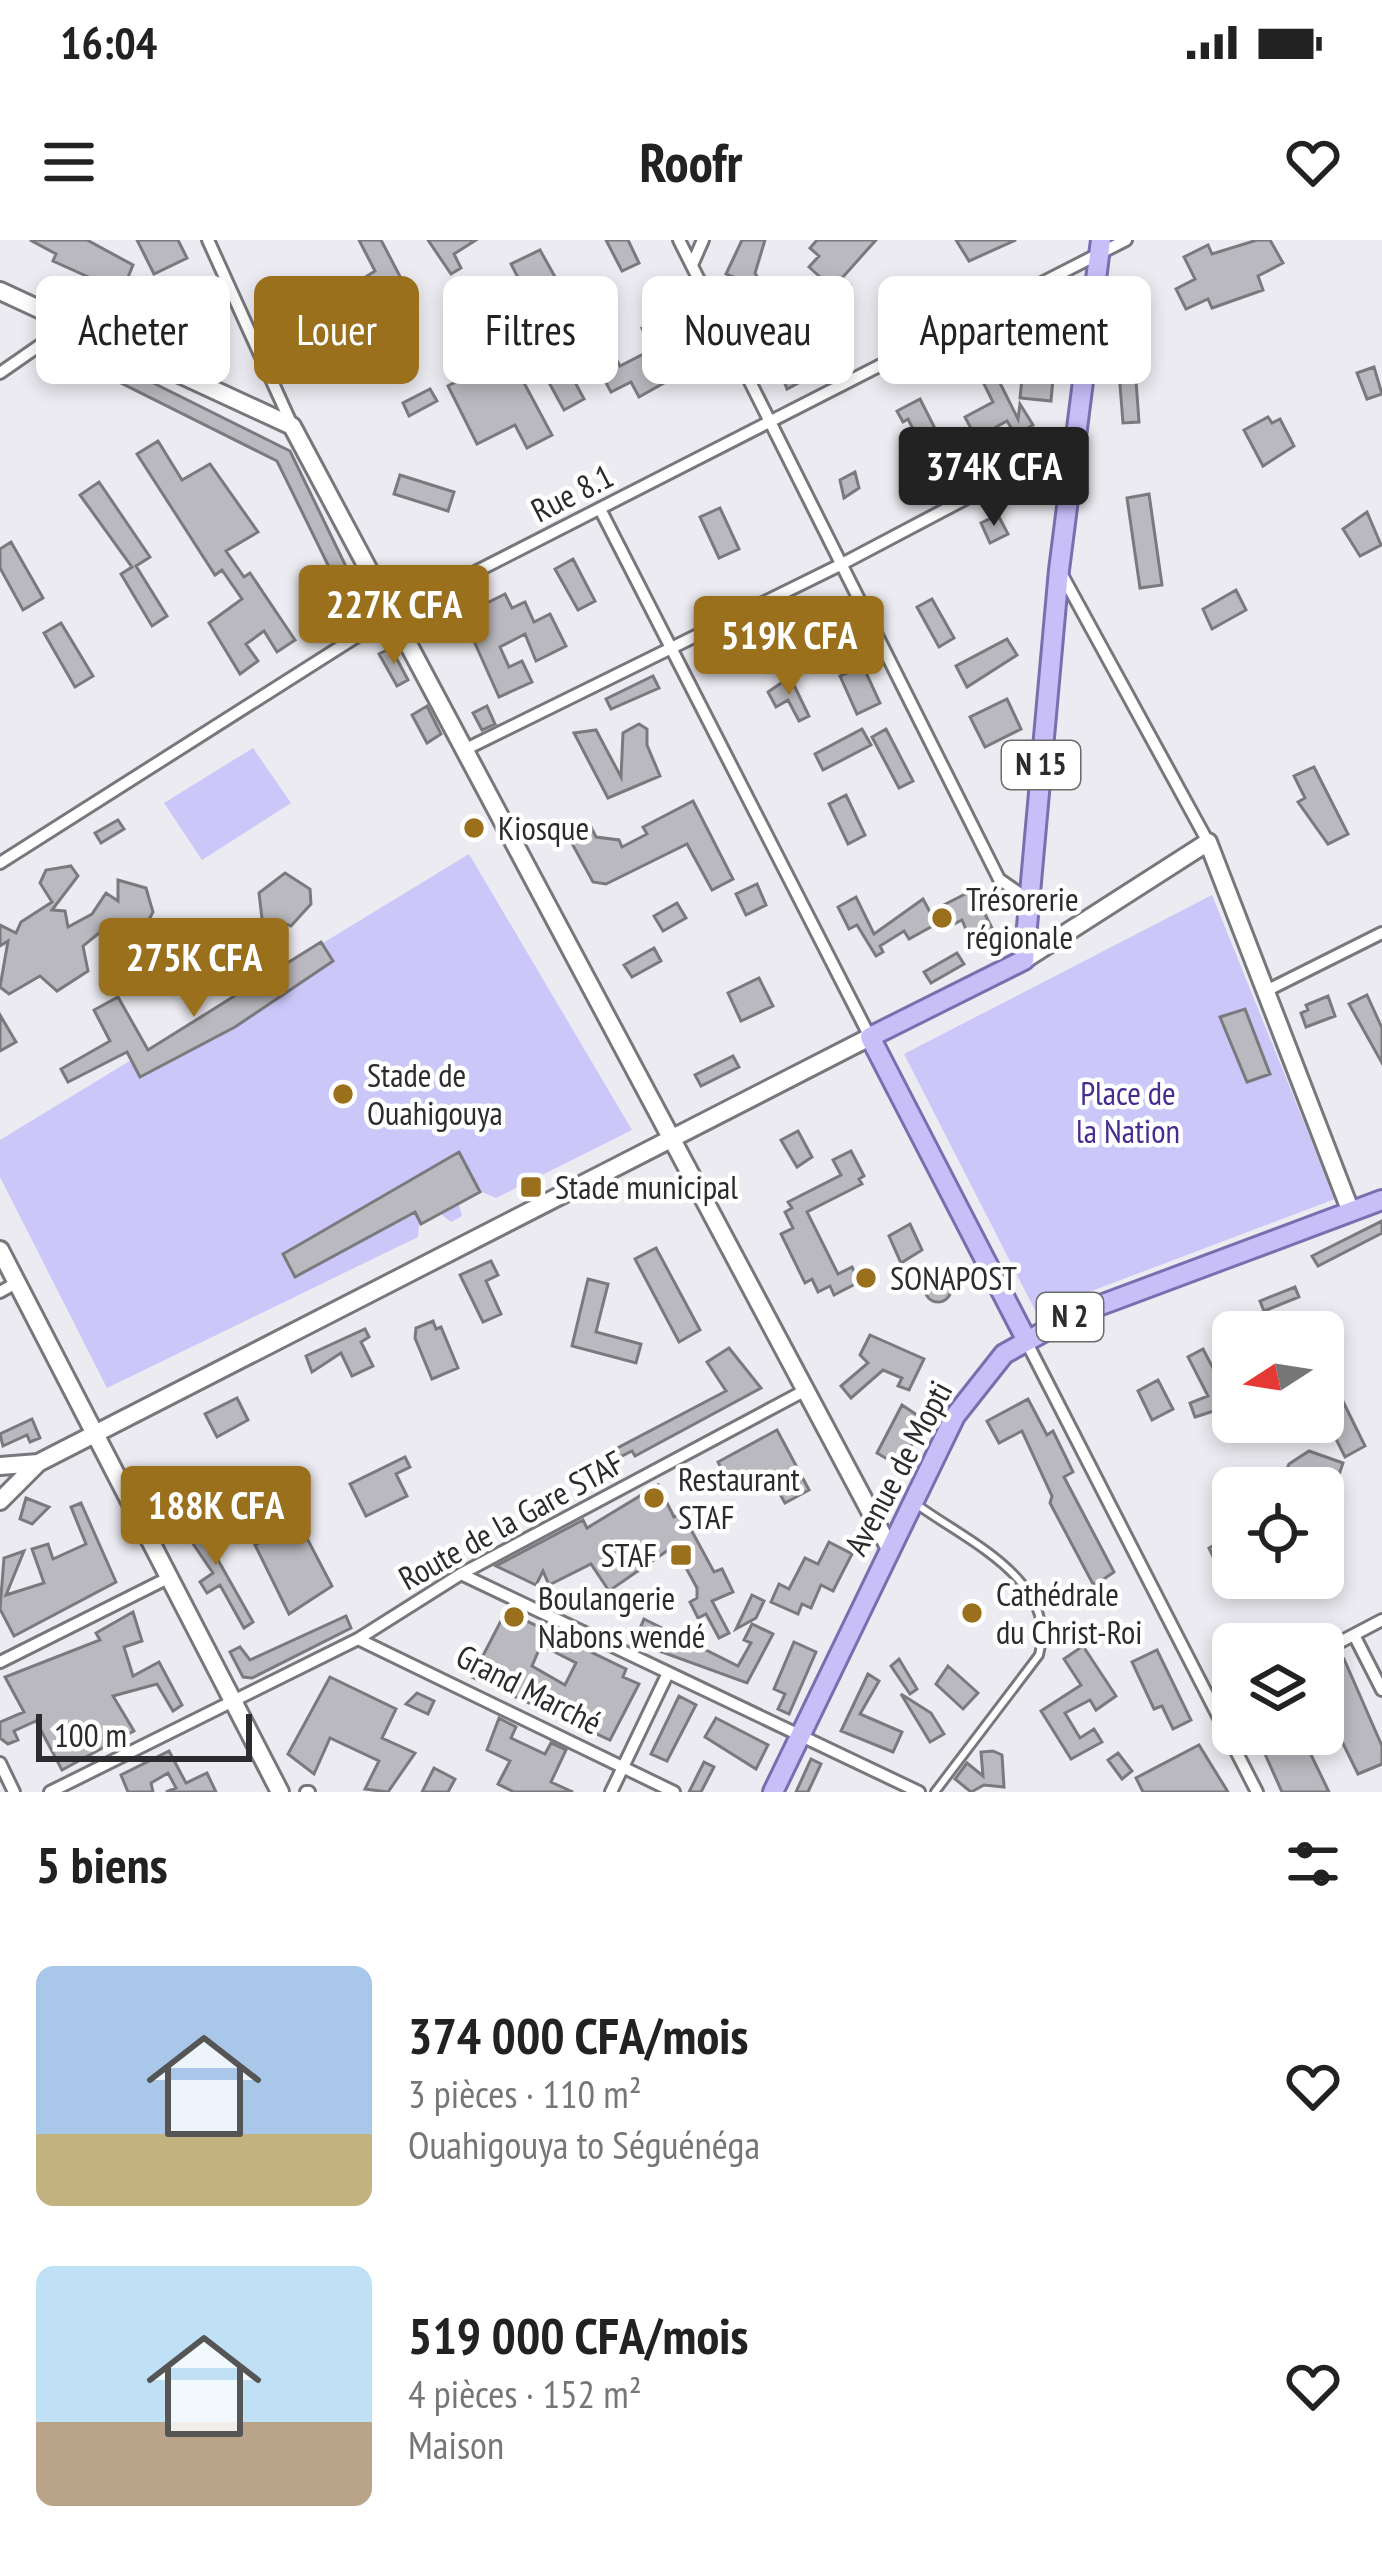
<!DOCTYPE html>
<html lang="fr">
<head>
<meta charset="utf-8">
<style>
	body { margin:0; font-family:"PT Sans Narrow",sans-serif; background:#f2f2f2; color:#222; height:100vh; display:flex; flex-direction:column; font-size:45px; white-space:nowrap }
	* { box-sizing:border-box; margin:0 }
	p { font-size:39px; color:#767676 }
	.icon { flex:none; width:66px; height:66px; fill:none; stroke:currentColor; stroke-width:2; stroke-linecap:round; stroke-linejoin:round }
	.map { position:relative; height:1552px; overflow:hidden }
	.details { display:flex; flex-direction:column; background:#fff; flex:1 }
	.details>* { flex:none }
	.guide { position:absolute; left:36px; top:36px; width:1311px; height:108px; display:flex; gap:24px }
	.needle { width:78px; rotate:258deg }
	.controls { position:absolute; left:1212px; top:1071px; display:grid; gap:24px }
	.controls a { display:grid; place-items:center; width:132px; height:132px; border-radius:18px; background:#fff; box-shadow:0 6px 18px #0003; font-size:60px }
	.scale { position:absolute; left:36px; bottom:30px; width:216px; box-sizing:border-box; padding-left:12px; border:6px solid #2c2b2d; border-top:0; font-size:33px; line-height:42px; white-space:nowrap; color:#2c2b2d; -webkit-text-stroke:9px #fff; paint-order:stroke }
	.price { position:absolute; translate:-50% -102px; padding:0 27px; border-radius:12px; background:#9a701d; color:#fff; font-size:39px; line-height:78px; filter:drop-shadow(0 3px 6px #0008) }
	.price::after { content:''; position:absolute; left:50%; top:72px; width:36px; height:27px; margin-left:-18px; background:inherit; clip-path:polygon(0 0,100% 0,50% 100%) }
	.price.selected { background:#222; color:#fff }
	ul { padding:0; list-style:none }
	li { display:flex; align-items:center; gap:36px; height:300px; padding:0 36px }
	li span { display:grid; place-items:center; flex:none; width:336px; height:240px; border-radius:18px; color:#555 }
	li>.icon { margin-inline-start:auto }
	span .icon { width:144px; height:144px; fill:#fffc; stroke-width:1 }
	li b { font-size:51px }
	h2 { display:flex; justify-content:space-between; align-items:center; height:144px; padding:0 36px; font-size:51px }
	.tag { padding:0 42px; border-radius:18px; background:#fff; box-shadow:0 6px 18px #0003; font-size:42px; line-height:108px }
	.tag.selected { background:#9a701d; color:#fff }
	.status { display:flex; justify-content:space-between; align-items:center; height:84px; padding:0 60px; background:#fff; direction:ltr }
	.status svg { height:33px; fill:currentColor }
	header { display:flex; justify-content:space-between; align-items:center; height:156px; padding:0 36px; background:#fff; font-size:54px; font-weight:800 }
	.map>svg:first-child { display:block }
	.green { fill:#ccc7f9 }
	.building { fill:#bab9bf; stroke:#7a7a7e; stroke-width:3; fill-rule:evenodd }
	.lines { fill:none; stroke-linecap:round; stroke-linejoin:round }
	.lane-casing { stroke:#78777c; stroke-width:12 }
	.street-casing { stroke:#78777c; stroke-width:16 }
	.secondary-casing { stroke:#78777c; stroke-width:22 }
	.primary-casing { stroke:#796faf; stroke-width:24 }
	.lane { stroke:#fff; stroke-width:6 }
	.street { stroke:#fff; stroke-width:10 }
	.secondary { stroke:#fff; stroke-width:16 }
	.primary { stroke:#c8bff9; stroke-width:18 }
	.poi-dot { fill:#9a701d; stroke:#fff; stroke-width:4.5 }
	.labels { text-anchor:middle; stroke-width:9; stroke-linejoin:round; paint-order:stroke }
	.shield { fill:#fff; stroke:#6b6b6c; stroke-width:3 }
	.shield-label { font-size:30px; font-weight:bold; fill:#2c2b2d }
	.street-label { font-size:33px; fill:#2c2b2d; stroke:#fff }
	.poi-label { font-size:33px; fill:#2c2b2d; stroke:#fff; text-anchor:start }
	.park-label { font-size:33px; fill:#472c90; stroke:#fff }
</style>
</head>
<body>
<div class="status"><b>16:04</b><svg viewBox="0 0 49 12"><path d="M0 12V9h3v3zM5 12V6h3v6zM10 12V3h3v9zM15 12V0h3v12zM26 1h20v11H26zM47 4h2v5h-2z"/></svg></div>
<header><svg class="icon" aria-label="menu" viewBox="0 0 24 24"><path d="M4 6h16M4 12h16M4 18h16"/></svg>Roofr<svg class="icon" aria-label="heart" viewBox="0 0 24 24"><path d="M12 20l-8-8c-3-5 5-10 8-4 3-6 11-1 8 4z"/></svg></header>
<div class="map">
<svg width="1382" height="1552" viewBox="0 0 1382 1552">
	<rect width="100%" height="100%" fill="#ebebf1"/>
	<!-- green -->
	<path class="green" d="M253 508 291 563 202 620 164 563Z
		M469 614 632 890 496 958 482 952 459 965 462 976 451 982 441 974 419 985 418 997 107 1148 0 937V900Z
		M1212 655 1335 959 1036 1072 904 814Z"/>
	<!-- building -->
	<path class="building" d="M30 0H87L133 25 122 52 53 21 56 14Z
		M137 0H178L187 18 154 34Z
		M359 0H381L404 44 370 62 373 70 348 82 354 102 332 111 326 99 318 103 304 76 375 31Z
		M428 0H476L454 14 461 28 451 34Z
		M606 0H628L639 23 622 31Z
		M742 0H765L755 33 784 83 783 95 765 105 738 58 753 45 726 34Z
		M817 0H876L842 38 850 45 840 55 809 27 819 16 810 8Z
		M956 0H1016L969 21Z
		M1257 0H1270L1283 23 1258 36 1263 50 1212 68 1208 59 1186 69 1176 49 1195 39 1184 17 1208 5 1212 14Z
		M540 10 559 44 530 61 511 24Z
		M197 38 208 62 181 73 171 50Z
		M1129 43 1139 182 1123 183 1112 44Z
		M590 71 620 126 653 109 642 88 670 72 698 124 639 157 631 142 611 152 572 80Z
		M542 81 584 159 564 170 541 128 522 139 552 195 527 208 515 185 477 204 448 146 484 127 481 122Z
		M1032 91 1057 93 1051 161 1020 158 1026 100 1031 101Z
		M820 105 828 127 787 149 779 128Z
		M85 109 290 211 370 376 356 382 277 221 79 122Z
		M984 111 1018 179 1020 164 1033 185 1024 190 1030 203 1023 207 1007 181 976 198 965 177 993 162 971 118Z
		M1374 127 1382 154 1367 159 1357 133Z
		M430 149 437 161 409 176 403 163Z
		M920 159 947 212 924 224 917 211 923 208 908 179 903 182 897 171Z
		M1268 177 1272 183 1280 179 1294 206 1263 226 1244 190Z
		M158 201 182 240 210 224 258 292 226 311 244 337 250 333 295 400 277 412 264 391 246 404 258 421 240 434 209 383 242 359 222 330 215 335 137 214Z
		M855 232 859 248 844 258 840 240Z
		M400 235 454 252 448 271 394 254Z
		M99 242 150 317 136 326 167 376 152 386 121 334 132 327 80 255Z
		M1149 254 1162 345 1140 348 1127 258Z
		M720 268 739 309 719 318 700 277Z
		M1367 272 1381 305 1360 316 1343 289Z
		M998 275 1008 294 990 303 981 283Z
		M11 302 43 358 23 370 0 328V309Z
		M573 319 595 361 578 370 555 329Z
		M1236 350 1246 370 1212 389 1203 369Z
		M505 354 512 368 525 362 534 382 550 374 566 406 536 421 525 394 500 407 509 427 522 421 532 442 499 457 473 399 480 395 467 373Z
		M932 359 954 398 939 407 917 367Z
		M830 360 850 398 824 412 804 374Z
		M61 383 93 436 75 447 44 393Z
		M1007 399 1017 415 967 447 956 426Z
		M391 408 408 440 397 446 379 414Z
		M863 426 880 463 857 474 840 436Z
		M653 436 659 448 611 469 606 459Z
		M790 437 809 476 799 481 788 460 776 467 768 452Z
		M1007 459 1021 489 985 507 970 477Z
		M427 466 441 494 427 503 412 475Z
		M487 466 495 484 482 490 473 473Z
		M639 484 647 489V505L660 536 608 558 574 493 596 490 621 537 623 493Z
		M862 489 871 505 823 530 815 514Z
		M886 489 913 541 899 548 872 497Z
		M1314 527 1348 594 1328 604 1298 562 1305 558 1294 536Z
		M846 555 865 595 848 604 829 564Z
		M693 561 733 639 712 650 687 604 606 644 593 642 569 598 591 587 596 597 619 600 622 607 647 594 643 587Z
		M118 580 124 589 101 603 95 593Z
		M71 626 78 636 52 670 65 671 68 687 92 674 106 653 118 661V640L146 648 153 672 146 685 104 689 83 706 88 731 57 751 40 736 9 754 0 747 8 701 0 706V685L16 693 21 682 52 662 40 643 46 630Z
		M285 633 310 649 311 664 291 686 283 683 275 688 262 679 259 653Z
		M757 644 766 665 746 675 736 654Z
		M973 650 997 698 974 708 962 680 944 689 940 682 909 699 904 691 880 706 883 712 876 716 857 685 849 689 838 667 856 657 874 694 923 659 930 672Z
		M677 663 686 678 663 691 654 676Z
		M321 702 333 721 235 787 140 837 127 812 68 842 61 829 110 801 94 770 118 757 148 810Z
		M654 708 661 721 632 737 624 725Z
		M957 713 964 724 931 743 924 732Z
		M759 738 773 766 741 781 728 753Z
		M1367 755 1382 788V823L1349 764Z
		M1328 756 1335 776 1306 787 1301 773 1308 770 1306 765Z
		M1245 769 1270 834 1247 842 1220 777Z
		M0 775 16 802 0 811Z
		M733 816 739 827 701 846 695 835Z
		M798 891 812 917 797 927 781 900Z
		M851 911 864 936 859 939 862 944 807 972 838 1034 852 1027 859 1042 834 1055 830 1046 818 1052 812 1039 805 1043 781 994 793 988 785 972 792 968 788 962 841 935 833 920Z
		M459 912 480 952 421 984 415 972 295 1037 283 1014Z
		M1382 981V993L1318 1026 1312 1016Z
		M910 984 922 1010 901 1023 889 996Z
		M656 1008 700 1090 679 1102 635 1019Z
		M491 1021 498 1035 486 1041 501 1074 483 1082 460 1035Z
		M925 1049a13 13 0 1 1 26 0a13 13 0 1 1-26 0Z
		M588 1039 608 1044 596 1092 641 1104 636 1123 572 1106Z
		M1295 1047 1299 1057 1264 1071 1260 1061Z
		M433 1081 436 1089 441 1087 458 1128 432 1139 415 1098 416 1088Z
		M365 1089 369 1097 361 1102 373 1126 352 1136 341 1113 312 1132 306 1116Z
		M870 1095 924 1119 909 1150 898 1146 902 1138 883 1130 851 1158 841 1146 868 1123 860 1115Z
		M729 1108 761 1148 635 1216 632 1211 612 1221 608 1213 726 1151 707 1122Z
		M1203 1109 1214 1130 1233 1120V1140L1222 1146 1232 1165 1195 1177 1190 1163 1208 1156 1188 1117Z
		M1323 1121 1365 1206 1345 1217 1323 1173Z
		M1158 1140 1173 1169 1152 1180 1138 1151Z
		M237 1158 248 1180 217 1197 205 1174Z
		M1028 1159 1047 1195 1053 1191 1073 1232 1064 1237 1114 1332 1098 1343 1093 1344 1050 1263 1052 1256 1022 1191 999 1203 987 1181Z
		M902 1165 926 1181 899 1226 877 1213Z
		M32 1179 40 1198 30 1202 27 1195 3 1206 0 1194Z
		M777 1190 809 1250 785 1263 768 1233 734 1252 718 1222Z
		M1309 1211 1343 1223 1335 1246 1313 1238 1309 1248H1279L1289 1224Z
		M405 1217 410 1227 396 1234 407 1256 366 1276 350 1244Z
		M249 1244 262 1273 247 1279 234 1250Z
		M658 1245 674 1277 682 1273 714 1332 722 1329 733 1352 712 1361 729 1393 719 1398 706 1374 698 1378 690 1362 697 1358V1348L674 1306 609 1351 591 1324 549 1345 543 1331 536 1345 496 1326 583 1280 587 1288Z
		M26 1258 49 1267 32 1284 20 1279Z
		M81 1263 116 1342 14 1396 0 1369 4 1318 24 1311 6 1355 44 1343 32 1309 48 1304 53 1319 86 1304 71 1267Z
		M204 1278 216 1300 209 1304 253 1382 244 1388 220 1345 207 1353 200 1342 213 1333 183 1289Z
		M299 1283 332 1346 289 1374 255 1305Z
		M1233 1294V1335L1224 1339 1209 1308Z
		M829 1302 852 1314 833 1351 821 1345 811 1368 802 1364 798 1374 771 1362 779 1344 789 1349 805 1318 818 1324Z
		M752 1355 764 1361 756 1378 736 1389Z
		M506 1371 626 1429 623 1437 639 1444 610 1500 472 1437ZM541 1405 576 1423 565 1445 532 1426Z
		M133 1372 142 1401 124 1407 133 1436 159 1422 182 1465 173 1471 157 1444 113 1456 134 1491 62 1530 36 1481 14 1491 18 1500 8 1504 0 1498V1482L24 1472 5 1437 100 1400 96 1393Z
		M346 1376 351 1388 252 1438 243 1437 230 1412 240 1407 250 1420Z
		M644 1379 738 1426 751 1403 744 1400 752 1384 773 1394 747 1443 634 1402Z
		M794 1402 816 1412 789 1474 778 1469 785 1454 774 1449Z
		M1083 1406 1116 1456 1096 1470 1090 1460 1065 1473 1080 1498 1094 1489 1102 1502 1071 1519 1041 1471 1081 1445 1064 1419Z
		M1157 1410 1191 1480 1173 1489 1162 1466 1154 1469 1132 1422Z
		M899 1419 917 1449 910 1454 891 1426Z
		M1344 1419 1382 1506V1524L1358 1534 1323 1463V1430Z
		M948 1426 978 1453 963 1469 936 1444Z
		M868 1434 879 1441 860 1474 902 1492 893 1512 841 1491Z
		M330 1437 396 1469 382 1498 415 1513 388 1552 365 1549 379 1521 330 1498 314 1534 288 1514Z
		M417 1453 434 1461 428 1474 406 1464Z
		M901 1454 931 1473 944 1494 930 1502Z
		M679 1456 696 1465 667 1521 651 1514Z
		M499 1478 516 1487 511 1498 545 1514 551 1503 566 1510 551 1542 573 1552H514L498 1544 510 1521 487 1510Z
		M716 1478 768 1505 756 1529 705 1497Z
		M1256 1494H1301L1329 1552H1282Z
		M1199 1505 1228 1552H1143L1136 1538Z
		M169 1511 186 1543 207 1533 216 1552H166L176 1548 168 1533 151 1543 153 1552H128L121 1535Z
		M993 1511 1002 1515 1004 1547 984 1545 971 1552 955 1539 967 1523 983 1536 981 1512Z
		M1118 1513 1132 1531 1122 1539 1108 1520Z
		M811 1519 821 1524 808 1552H796Z
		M704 1522 714 1527 701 1552H689Z
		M434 1528 455 1539 448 1552H422Z"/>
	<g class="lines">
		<!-- lane casing -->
		<g class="lane-casing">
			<path id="lane" d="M919 1266C969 1302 1059 1341 1039 1415L935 1552"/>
		</g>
		<!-- street casing -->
		<g class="street-casing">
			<path id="street" d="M208 0 291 183
				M679 0 999 639 1029 660
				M692 25 703 0
				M0 133 69 85
				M600 269 870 797
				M1061 333 1208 602
				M462 511 840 325 1075 201
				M0 623 389 376 1126 0
				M1266 751 1382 693
				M0 1052 18 1042
				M1026 1101 1257 1552
				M461 1334 919 1552
				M1354 1395 1382 1450
				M358 1399 674 1552
				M1323 1411 1382 1380
				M0 1422 168 1338
				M1214 1468 1233 1458
				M0 1523 14 1552
				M50 1552 358 1399 461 1334 804 1151
				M306 1552H309
				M611 1552 668 1433"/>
		</g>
		<!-- secondary casing -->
		<g class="secondary-casing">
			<path id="secondary" d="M0 51 292 186 888 1305
				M1024 720 1208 602 1351 972
				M0 1010 280 1552
				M0 1226 38 1223
				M0 1261 38 1223 870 797"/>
		</g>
		<!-- primary casing -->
		<g class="primary-casing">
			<path id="primary" d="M1026 1099 870 797 1024 720 1059 330 1101 0
				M773 1552 955 1176 1004 1114 1074 1075 1382 960"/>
		</g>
		<!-- lane -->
		<use href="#lane" class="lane"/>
		<!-- street -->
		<use href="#street" class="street"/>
		<!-- secondary -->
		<use href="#secondary" class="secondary"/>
		<!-- primary -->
		<use href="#primary" class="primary"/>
	</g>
	<!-- markers -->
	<g class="poi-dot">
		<circle cx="474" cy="588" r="12"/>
		<circle cx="942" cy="678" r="12"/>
		<circle cx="343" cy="854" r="12"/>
		<rect x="519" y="935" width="24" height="24" rx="6"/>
		<circle cx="866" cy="1038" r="12"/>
		<circle cx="654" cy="1258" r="12"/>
		<rect x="669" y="1303" width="24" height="24" rx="6"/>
		<circle cx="972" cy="1373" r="12"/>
		<circle cx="514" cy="1377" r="12"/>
	</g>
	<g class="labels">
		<!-- shield labels -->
		<g class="shield">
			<rect x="1002" y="501" width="78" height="48" rx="9"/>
			<rect x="1037" y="1053" width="66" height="48" rx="9"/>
		</g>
		<g class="shield-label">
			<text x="1041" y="535">N 15</text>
			<text x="1070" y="1087">N 2</text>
		</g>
		<!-- street labels -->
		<g class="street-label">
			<text transform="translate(572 253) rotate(-27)" y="12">Rue 8.1</text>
			<text transform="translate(898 1228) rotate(-62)" y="12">Avenue de Mopti</text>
			<text transform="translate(511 1280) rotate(-29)" y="12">Route de la Gare STAF</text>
			<text transform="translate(529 1449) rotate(27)" y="12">Grand Marché</text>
		</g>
		<!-- poi labels -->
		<g class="poi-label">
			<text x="498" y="600">Kiosque</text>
			<text x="966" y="671">Trésorerie<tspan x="966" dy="38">régionale</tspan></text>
			<text x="367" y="847">Stade de<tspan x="367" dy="38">Ouahigouya</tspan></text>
			<text x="555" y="959">Stade municipal</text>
			<text x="890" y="1050">SONAPOST</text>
			<text x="678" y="1251">Restaurant<tspan x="678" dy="38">STAF</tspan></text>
			<text x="657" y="1327" text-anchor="end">STAF</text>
			<text x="996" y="1366">Cathédrale<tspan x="996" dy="38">du Christ-Roi</tspan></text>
			<text x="538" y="1370">Boulangerie<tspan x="538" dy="38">Nabons wendé</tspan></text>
		</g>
		<!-- park labels -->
		<g class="park-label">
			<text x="1128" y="865">Place de<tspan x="1128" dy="38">la Nation</tspan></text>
		</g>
	</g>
</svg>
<div class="controls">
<a><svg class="needle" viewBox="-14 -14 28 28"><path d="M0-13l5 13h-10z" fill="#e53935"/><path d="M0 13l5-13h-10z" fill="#767676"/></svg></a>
<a><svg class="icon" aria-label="locate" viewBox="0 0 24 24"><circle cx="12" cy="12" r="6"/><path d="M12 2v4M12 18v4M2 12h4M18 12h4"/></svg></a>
<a><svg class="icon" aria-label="layers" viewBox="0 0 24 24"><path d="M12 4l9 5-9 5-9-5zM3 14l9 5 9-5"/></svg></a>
</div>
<div class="scale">100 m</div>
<b class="price selected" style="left:994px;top:289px">374K CFA</b>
<b class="price" style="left:394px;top:427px">227K CFA</b>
<b class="price" style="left:789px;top:458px">519K CFA</b>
<b class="price" style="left:194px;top:780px">275K CFA</b>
<b class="price" style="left:216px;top:1328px">188K CFA</b>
<div class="guide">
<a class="tag">Acheter</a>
<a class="tag selected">Louer</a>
<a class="tag">Filtres</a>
<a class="tag">Nouveau</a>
<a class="tag">Appartement</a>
</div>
</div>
<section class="details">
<h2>5 biens<svg class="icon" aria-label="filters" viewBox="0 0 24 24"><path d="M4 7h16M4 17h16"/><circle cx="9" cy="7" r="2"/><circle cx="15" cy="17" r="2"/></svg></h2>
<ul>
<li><span style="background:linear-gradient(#a9c7e8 70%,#c2b280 0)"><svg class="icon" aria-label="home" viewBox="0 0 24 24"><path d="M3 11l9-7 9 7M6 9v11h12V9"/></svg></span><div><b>374 000 CFA/mois</b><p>3 pièces · 110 m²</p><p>Ouahigouya to Séguénéga</p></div><svg class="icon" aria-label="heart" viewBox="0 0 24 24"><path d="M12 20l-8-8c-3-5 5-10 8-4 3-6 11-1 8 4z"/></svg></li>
<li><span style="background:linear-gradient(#bfe0f5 65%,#b9a48a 0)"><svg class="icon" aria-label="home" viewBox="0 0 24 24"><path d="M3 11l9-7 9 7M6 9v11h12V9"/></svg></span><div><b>519 000 CFA/mois</b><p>4 pièces · 152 m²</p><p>Maison</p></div><svg class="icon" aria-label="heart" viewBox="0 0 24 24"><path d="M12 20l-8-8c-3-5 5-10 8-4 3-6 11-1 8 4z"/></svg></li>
</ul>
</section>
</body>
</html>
